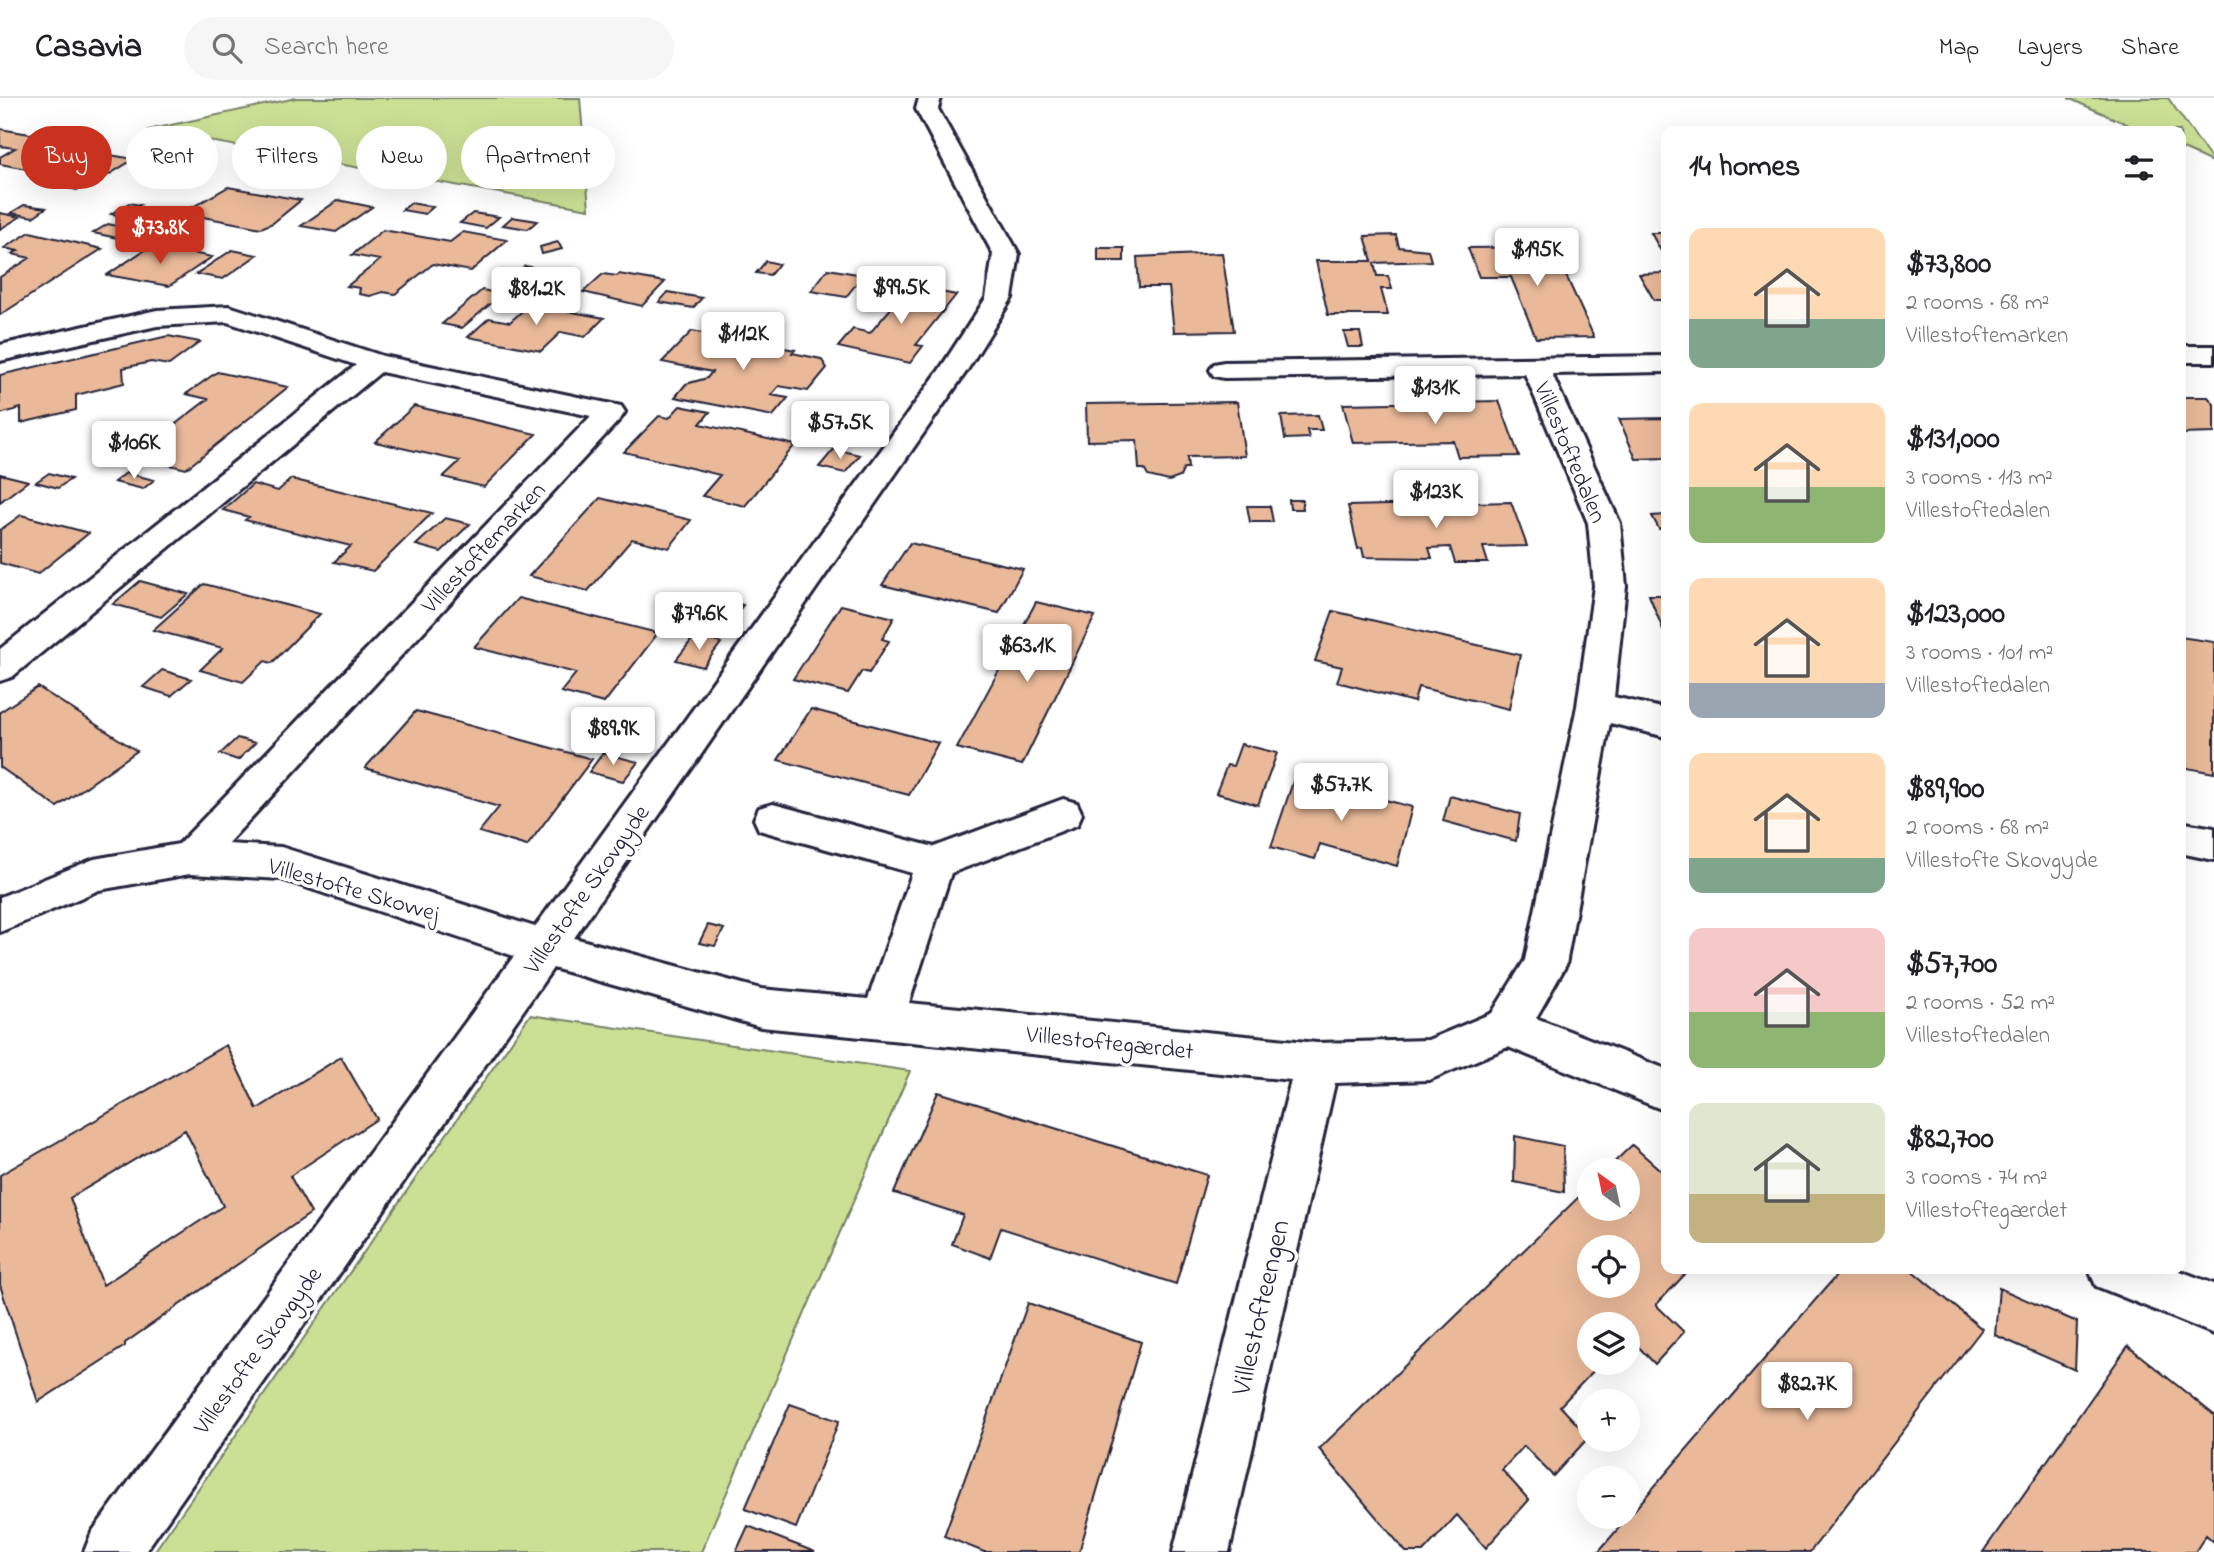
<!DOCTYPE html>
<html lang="en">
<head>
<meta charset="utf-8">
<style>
	body { margin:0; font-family:"Indie Flower",sans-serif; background:#f6f6f6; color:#202124; height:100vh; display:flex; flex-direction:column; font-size:26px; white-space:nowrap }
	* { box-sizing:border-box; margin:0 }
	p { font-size:23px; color:#757577 }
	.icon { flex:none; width:38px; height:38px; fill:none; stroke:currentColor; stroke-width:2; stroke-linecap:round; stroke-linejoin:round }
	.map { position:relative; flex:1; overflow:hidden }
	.side { position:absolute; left:1661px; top:28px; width:525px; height:1148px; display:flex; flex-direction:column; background:#fff; border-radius:14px; box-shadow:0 7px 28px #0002 }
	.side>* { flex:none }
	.banner { position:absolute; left:21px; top:28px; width:665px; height:63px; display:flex; gap:14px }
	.needle { width:46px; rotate:327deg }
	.buttons { position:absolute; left:1577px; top:1060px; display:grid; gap:14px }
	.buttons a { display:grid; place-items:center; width:63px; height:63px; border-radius:50%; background:#fff; box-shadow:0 7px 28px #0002; font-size:35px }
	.price { position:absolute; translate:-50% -60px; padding:0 16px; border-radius:7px; background:#fff; color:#222; font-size:23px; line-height:46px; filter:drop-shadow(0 2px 4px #0008) }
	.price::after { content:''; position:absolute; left:50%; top:42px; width:21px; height:16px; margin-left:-10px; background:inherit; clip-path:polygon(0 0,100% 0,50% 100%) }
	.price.selected { background:#c8321e; color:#fff }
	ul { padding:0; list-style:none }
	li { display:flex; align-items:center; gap:21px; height:175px; padding:0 28px }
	li span { display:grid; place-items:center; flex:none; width:196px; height:140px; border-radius:14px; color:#555 }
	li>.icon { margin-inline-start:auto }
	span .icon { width:84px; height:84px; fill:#fffc; stroke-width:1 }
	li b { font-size:30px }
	h2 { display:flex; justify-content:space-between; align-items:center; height:84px; padding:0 28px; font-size:30px }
	.pill { padding:0 24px; border-radius:32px; background:#fff; box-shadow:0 7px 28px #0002; font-size:24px; line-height:63px }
	.pill.selected { background:#c8321e; color:#fff }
	header { display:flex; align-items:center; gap:42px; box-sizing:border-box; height:98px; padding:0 35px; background:#fff; border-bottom:2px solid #e0e0e0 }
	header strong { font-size:33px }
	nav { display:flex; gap:38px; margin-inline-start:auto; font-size:24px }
	.search { width:490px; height:63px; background:#f6f6f6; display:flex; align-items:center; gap:18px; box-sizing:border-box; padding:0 24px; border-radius:38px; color:#757577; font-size:26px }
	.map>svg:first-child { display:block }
	.green { fill:#cbe095; stroke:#768168; stroke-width:2 }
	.building { fill:#e9b999; stroke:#22223b; stroke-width:2; fill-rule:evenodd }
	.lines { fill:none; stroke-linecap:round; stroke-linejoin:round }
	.minor-casing { stroke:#22223b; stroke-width:6 }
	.minor { fill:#fff; fill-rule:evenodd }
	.labels { text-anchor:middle; stroke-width:7; stroke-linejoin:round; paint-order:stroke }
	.street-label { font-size:24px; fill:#22223b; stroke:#fff }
	.near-street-label { font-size:28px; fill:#22223b; stroke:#fff }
</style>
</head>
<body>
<header>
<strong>Casavia</strong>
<div class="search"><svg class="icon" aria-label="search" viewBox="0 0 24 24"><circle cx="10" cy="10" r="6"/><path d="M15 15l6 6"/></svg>Search here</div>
<nav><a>Map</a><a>Layers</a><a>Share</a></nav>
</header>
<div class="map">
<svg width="2214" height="1454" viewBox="0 0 2214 1454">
	<rect width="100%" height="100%" fill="#fff"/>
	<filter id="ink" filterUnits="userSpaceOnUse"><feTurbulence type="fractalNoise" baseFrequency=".0143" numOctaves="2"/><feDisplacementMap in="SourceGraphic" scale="14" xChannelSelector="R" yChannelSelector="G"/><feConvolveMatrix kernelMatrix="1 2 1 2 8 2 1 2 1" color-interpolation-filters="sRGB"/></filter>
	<g filter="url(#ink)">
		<!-- green -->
		<path class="green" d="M296 0H580L589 111 148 32Z
			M2068 0H2168L2214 65 2181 50 2180 33H2142Z
			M530 917 910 973 701 1454H154Z"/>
		<!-- building -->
		<path class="building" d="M0 31 66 42 56 48 134 61 97 84 92 83 77 92 38 84 53 76 0 66V59L15 50 0 48Z
			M228 89 301 102 273 125 261 130 187 116 196 110H191Z
			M338 102 372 109 336 134 301 128Z
			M129 105 140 107 122 118 111 116Z
			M411 105 433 109 425 116 402 112Z
			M24 107 46 110 33 119 11 115Z
			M0 115 20 119 0 131Z
			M473 115 499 119 486 130 460 125Z
			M512 119 537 123 528 131 503 127Z
			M108 126 136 132 122 141 93 135Z
			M383 132 450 144 463 134 507 142 471 173 433 166 395 196 383 194 370 198 359 196 360 190 347 188 380 162 352 157Z
			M30 134 102 151 0 217V179L30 160 12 156 18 153 4 150Z
			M1651 135H1666V153H1661Z
			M1396 137 1399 149 1428 152 1431 163 1374 165 1377 178H1388L1392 191H1381L1388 217H1328L1316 163H1372L1365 138Z
			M558 144 562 151 542 156 540 149Z
			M152 147 212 159 169 188 107 177Z
			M1553 149 1594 239 1536 240 1511 179H1479L1468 150Z
			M1098 150H1124V163H1098Z
			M232 152 257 157 223 181 196 176Z
			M1222 155 1234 233 1174 234 1169 189H1139L1137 159Z
			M766 163 779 166 770 177 756 175Z
			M525 168 547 172 538 180 516 176Z
			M828 171 863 177 846 199 811 193Z
			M1666 175V202H1654L1639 176Z
			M603 176 617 178 619 176 665 184 642 208 583 194Z
			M910 188 956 197 916 247 923 248 910 265 838 249 853 231 870 235Z
			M482 192 502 196 462 230 442 226Z
			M668 194 702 200 693 210 659 204Z
			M530 206 604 220 585 239 561 234 541 253 468 239 489 220 510 224Z
			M692 233 795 252 792 255 821 261 827 270 808 293 779 288 771 297 788 300 773 318 675 299 686 286 707 280 712 274 662 264Z
			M1344 234H1360L1363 249H1348Z
			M168 238 200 244 169 267 151 264 123 270 124 285 76 297V312L21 325V310L0 316V277Z
			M217 274 288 289 186 371 134 358 208 301 186 296Z
			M2180 299H2208L2214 306V335L2180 336Z
			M1499 303 1519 358 1458 359 1453 343 1353 345 1343 306Z
			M1237 304 1245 358 1187 359 1188 370H1184L1180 379 1169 383 1148 378 1144 371H1139L1137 342 1087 343 1086 306Z
			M414 308 536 336 484 389 443 379 460 363 375 344Z
			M680 308 710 314 700 326 795 347 745 408 702 398 720 377 624 354 659 318 669 320Z
			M1318 317 1322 332H1307L1309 340 1285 341 1281 318Z
			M1666 320V360L1636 361 1619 321Z
			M834 351 860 357 845 375 819 369Z
			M49 375 71 381 58 390 36 384Z
			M126 375 154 382 143 391 114 384Z
			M0 376 28 383 0 404Z
			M291 381 432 415 373 473 334 464 351 448 245 422 249 419 223 412 253 386 278 393Z
			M600 400 691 422 669 450 632 441 588 493 529 478Z
			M1289 402H1302L1303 411H1290Z
			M1511 404 1527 448 1483 449 1488 465H1455L1450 449 1429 450 1432 460 1364 459 1362 450 1358 451 1348 408Z
			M1247 408H1270L1273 424H1250Z
			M21 417 89 435 38 476 0 465V432Z
			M1666 417V431H1659L1652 418Z
			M445 420 470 426 441 454 416 447Z
			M910 445 1023 471 999 515 882 487Z
			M140 483 188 496 161 519 113 506Z
			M204 486 320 516 272 565 265 563 243 584 200 572 223 550 153 532Z
			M701 496 743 507 727 528 685 517Z
			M1649 497H1666V539Z
			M518 500 658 535 604 605 561 594 576 575 474 549Z
			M1036 504 1095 518 1022 667 957 650Z
			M841 507 894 520 882 541 889 543 869 575 862 573 848 595 793 581Z
			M1333 513 1520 557 1509 611 1418 589 1414 604 1337 584 1342 569 1315 563Z
			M695 538 721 545 703 569 676 562Z
			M2180 539 2214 544V675L2187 670 2180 648Z
			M162 572 191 581 171 598 143 589Z
			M38 589 137 653 57 709 0 669V614Z
			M811 611 938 645 909 697 778 662Z
			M416 613 592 661 527 748 479 734 499 709 365 670Z
			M237 640 255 645 238 662 220 656Z
			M1241 646 1277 655 1258 707 1216 695 1227 667 1233 668Z
			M603 655 638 664 623 683 589 674Z
			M1295 678 1412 709 1397 768 1320 746 1315 761 1271 749Z
			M1450 698 1520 716 1516 743 1443 723Z
			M708 827 724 831 715 848 699 845Z
			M226 947 257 1011 341 959 377 1021 290 1078 311 1115 125 1245V1248L38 1304 0 1187V1077ZM185 1032 223 1108 103 1187 70 1100Z
			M938 994 1207 1077 1176 1186 1001 1130 990 1160 952 1146 963 1117 894 1095Z
			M1515 1038 1563 1048 1564 1094 1514 1084Z
			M1632 1047 1666 1077V1171H1690L1656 1207 1684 1234 1655 1266 1628 1238V1227H1589V1265H1601L1560 1308 1589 1339 1553 1378 1524 1348 1502 1372 1529 1402 1486 1450 1457 1417 1423 1454H1406L1319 1351 1589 1089V1111H1628V1073H1605ZM1589 1150H1628V1188H1589Z
			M1842 1171H1910L1982 1231 1810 1454H1598Z
			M1999 1190 2077 1224 2075 1272 1995 1237Z
			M1028 1205 1141 1244 1079 1454H984L944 1438Z
			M2128 1248 2214 1317V1444L2206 1437 2195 1454H1983Z
			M790 1306 839 1323 796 1430 745 1411Z
			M748 1428 815 1454H736Z"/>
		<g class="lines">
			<!-- minor casing -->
			<g class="minor-casing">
				<path id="minor" d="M919 0H941L938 11 1019 156 1012 200 966 274 574 840 761 891 868 901 912 775 759 732 754 721 759 710 773 706 934 749 1063 701 1077 705 1082 716 1077 727 951 775 909 905 1317 945 1428 942 1492 915 1525 862 1577 608 1594 488 1588 425 1525 276 1224 280 1214 278 1210 272 1214 266 1224 264 1666 258V274L1552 276 1620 425 1626 488 1614 599 1666 611V639L1610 625 1566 867 1536 920 1666 971V1013L1508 949 1429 982 1335 985 1229 1454H1173L1291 982 761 929 553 870 145 1454H84L92 1434 514 858 281 781 190 776 99 792 0 834V799L94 761 179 746 591 318 381 274 12 579 0 583V551L356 267 227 224 157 228 0 263V247L157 212 229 208 383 258 621 308 625 314 621 320 227 746 281 749 535 829 940 271 986 200 993 156 916 11Z
					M2180 248H2214V264H2180Z
					M2180 724 2214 730V762L2180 755Z
					M2089 1171H2175L2214 1186V1236L2096 1188Z"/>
			</g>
			<!-- minor -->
			<use href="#minor" class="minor"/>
		</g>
	</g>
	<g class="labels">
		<!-- street labels -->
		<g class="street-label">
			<text transform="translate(1571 354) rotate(67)" y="8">Villestoftedalen</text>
			<text transform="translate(483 449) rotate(-47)" y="8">Villestoftemarken</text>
			<text transform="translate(354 791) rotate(16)" y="8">Villestofte Skovvej</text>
			<text transform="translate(586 791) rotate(-55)" y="8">Villestofte Skovgyde</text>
			<text transform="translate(1110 944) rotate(6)" y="8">Villestoftegærdet</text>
			<text transform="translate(257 1252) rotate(-54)" y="8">Villestofte Skovgyde</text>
		</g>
		<!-- near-street labels -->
		<g class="near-street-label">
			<text transform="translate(1259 1209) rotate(-77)" y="10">Villestofteengen</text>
		</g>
	</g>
</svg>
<div class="buttons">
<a><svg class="needle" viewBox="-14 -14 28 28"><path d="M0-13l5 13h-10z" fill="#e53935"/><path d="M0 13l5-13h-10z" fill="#757577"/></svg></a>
<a><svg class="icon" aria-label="locate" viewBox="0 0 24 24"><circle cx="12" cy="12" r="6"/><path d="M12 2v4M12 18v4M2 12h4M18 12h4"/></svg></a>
<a><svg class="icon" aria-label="layers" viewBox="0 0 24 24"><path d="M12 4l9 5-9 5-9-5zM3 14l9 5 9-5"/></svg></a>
<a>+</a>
<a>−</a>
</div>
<b class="price selected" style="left:160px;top:168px">$73.8K</b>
<b class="price" style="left:1537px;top:190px">$195K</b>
<b class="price" style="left:901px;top:228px">$99.5K</b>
<b class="price" style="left:536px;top:229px">$81.2K</b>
<b class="price" style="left:743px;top:274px">$112K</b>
<b class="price" style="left:1435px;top:328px">$131K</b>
<b class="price" style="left:840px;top:363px">$57.5K</b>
<b class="price" style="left:134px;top:383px">$106K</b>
<b class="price" style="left:1436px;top:432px">$123K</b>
<b class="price" style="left:699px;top:554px">$79.6K</b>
<b class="price" style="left:1027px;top:586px">$63.1K</b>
<b class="price" style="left:613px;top:669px">$89.9K</b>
<b class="price" style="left:1341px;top:725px">$57.7K</b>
<b class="price" style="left:1807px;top:1324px">$82.7K</b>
<div class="banner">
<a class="pill selected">Buy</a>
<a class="pill">Rent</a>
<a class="pill">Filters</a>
<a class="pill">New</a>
<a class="pill">Apartment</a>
</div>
<section class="side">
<h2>14 homes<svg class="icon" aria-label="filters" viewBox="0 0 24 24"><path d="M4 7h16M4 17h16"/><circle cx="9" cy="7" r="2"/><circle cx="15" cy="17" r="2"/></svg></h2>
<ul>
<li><span style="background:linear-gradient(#ffd9b3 65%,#7fa58c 0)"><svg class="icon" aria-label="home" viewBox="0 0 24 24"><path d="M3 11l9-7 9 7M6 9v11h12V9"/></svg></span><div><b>$73,800</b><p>2 rooms · 68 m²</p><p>Villestoftemarken</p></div></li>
<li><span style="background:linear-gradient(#ffd9b3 60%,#8fb573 0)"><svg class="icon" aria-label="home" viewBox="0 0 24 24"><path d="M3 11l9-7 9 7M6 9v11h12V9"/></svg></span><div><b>$131,000</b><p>3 rooms · 113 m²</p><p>Villestoftedalen</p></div></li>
<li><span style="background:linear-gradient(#ffd9b3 75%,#9aa5b1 0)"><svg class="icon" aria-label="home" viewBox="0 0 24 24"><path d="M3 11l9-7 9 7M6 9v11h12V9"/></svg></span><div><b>$123,000</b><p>3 rooms · 101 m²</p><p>Villestoftedalen</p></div></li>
<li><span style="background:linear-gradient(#ffd9b3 75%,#7fa58c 0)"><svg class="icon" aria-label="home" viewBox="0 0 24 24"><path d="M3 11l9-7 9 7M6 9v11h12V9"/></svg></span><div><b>$89,900</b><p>2 rooms · 68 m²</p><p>Villestofte Skovgyde</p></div></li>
<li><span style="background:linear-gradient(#f6c9c9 60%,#8fb573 0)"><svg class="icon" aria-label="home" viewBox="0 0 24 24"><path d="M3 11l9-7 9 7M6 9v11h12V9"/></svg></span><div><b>$57,700</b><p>2 rooms · 52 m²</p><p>Villestoftedalen</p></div></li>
<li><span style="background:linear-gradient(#dfe7d0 65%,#c2b280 0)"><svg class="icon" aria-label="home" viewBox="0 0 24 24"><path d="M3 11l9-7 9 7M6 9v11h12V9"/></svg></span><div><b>$82,700</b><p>3 rooms · 74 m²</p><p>Villestoftegærdet</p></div></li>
</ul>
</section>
</div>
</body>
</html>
